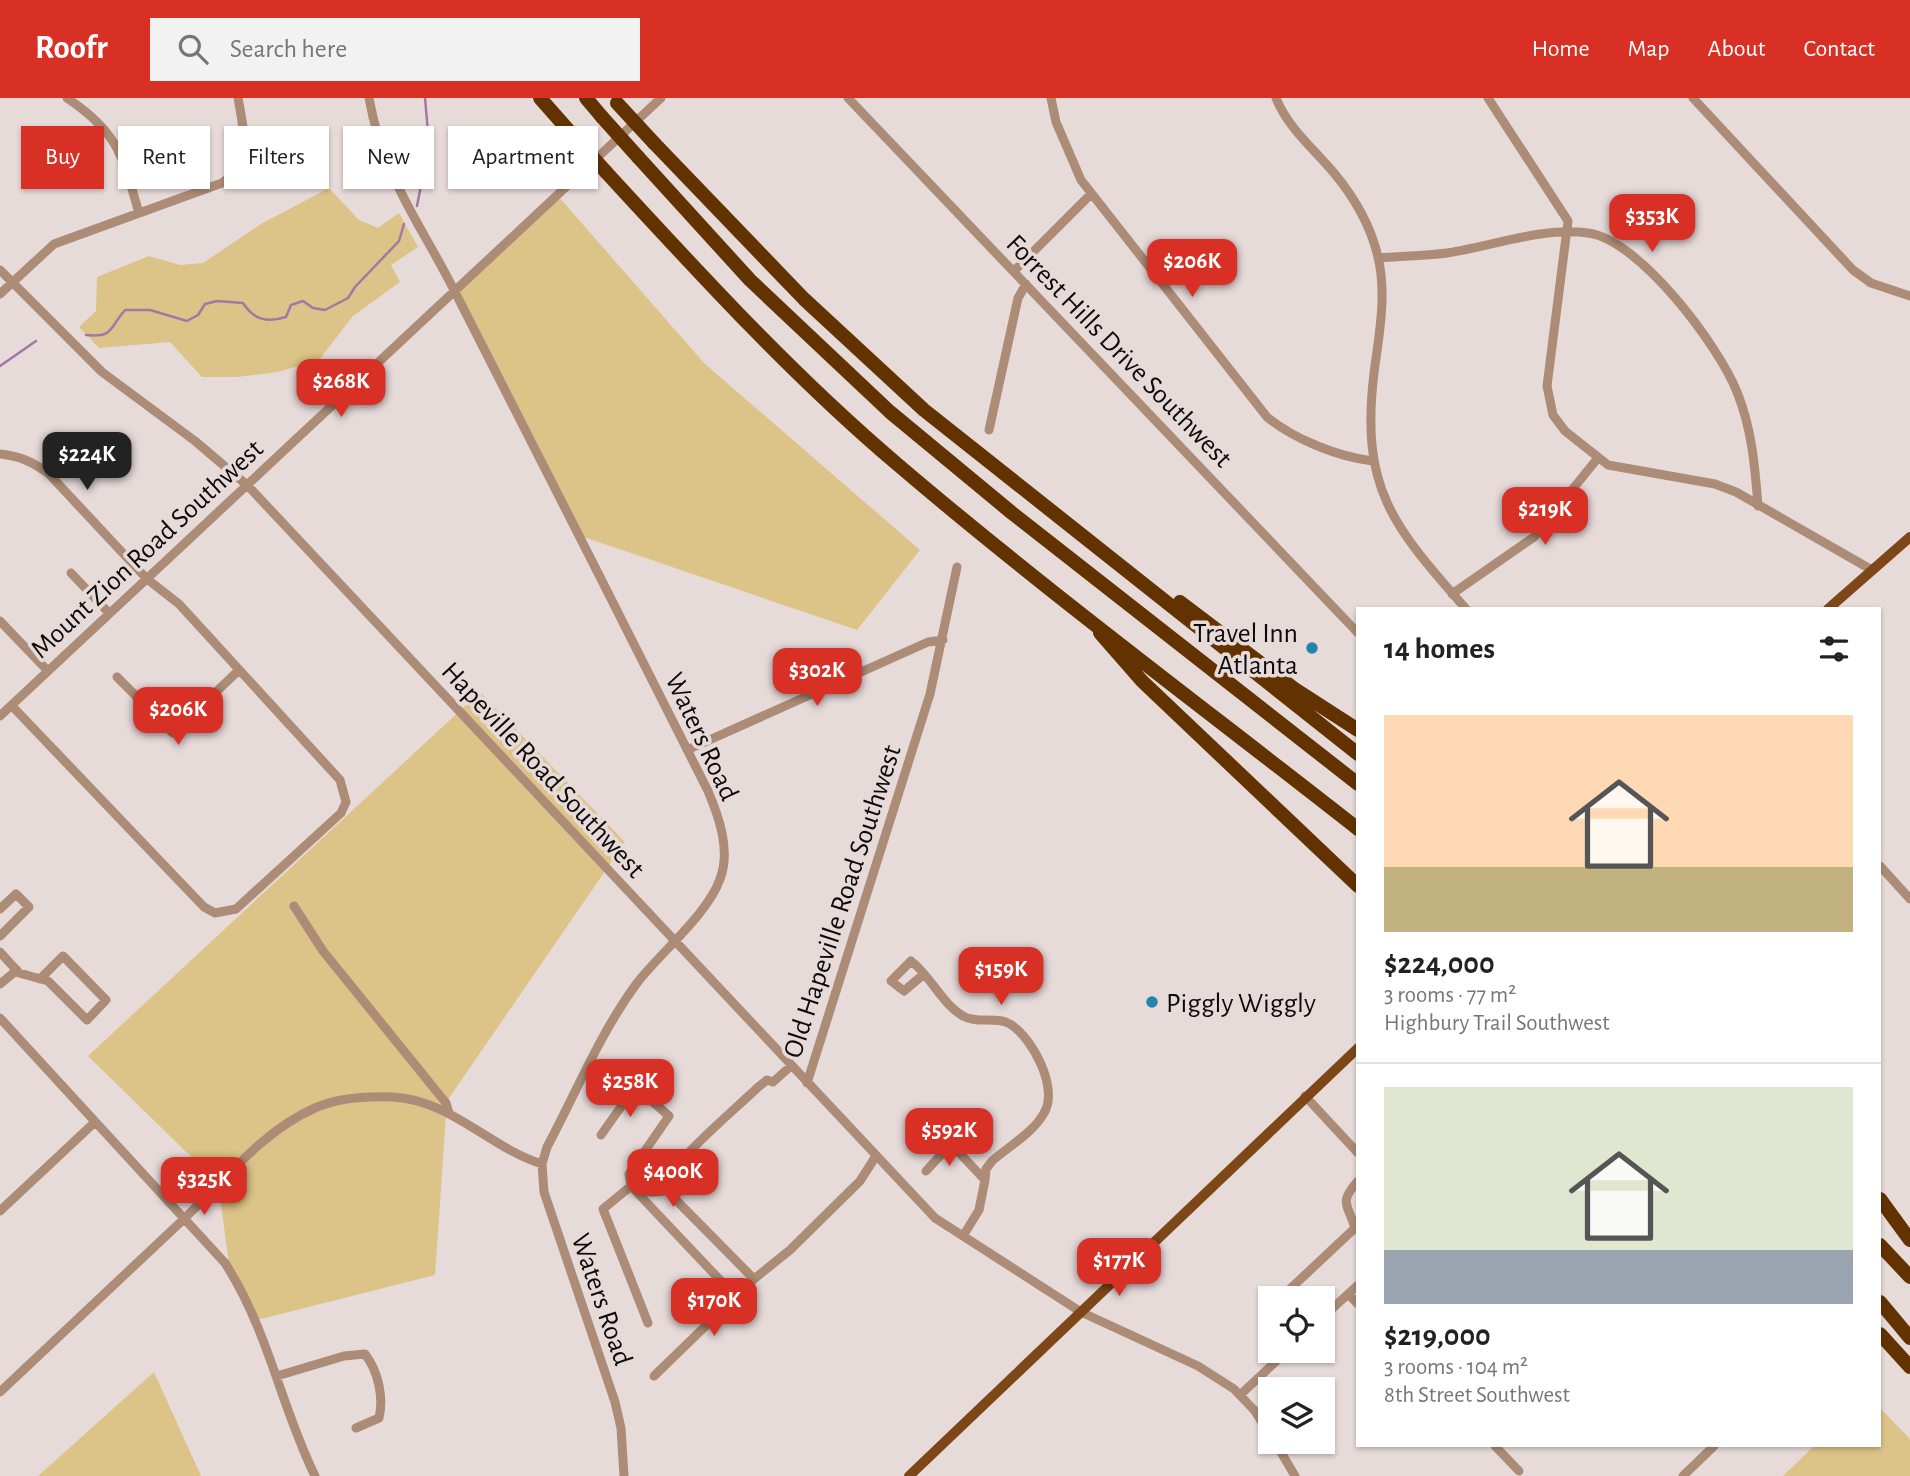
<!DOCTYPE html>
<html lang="en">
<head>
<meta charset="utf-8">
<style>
	body { margin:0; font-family:"Alegreya Sans",sans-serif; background:#f2f2f2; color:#222; height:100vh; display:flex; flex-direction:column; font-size:26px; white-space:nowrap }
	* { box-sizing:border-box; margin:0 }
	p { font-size:23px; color:#767676 }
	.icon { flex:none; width:38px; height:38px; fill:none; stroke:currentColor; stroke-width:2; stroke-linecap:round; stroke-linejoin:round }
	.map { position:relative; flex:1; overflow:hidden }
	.drawer { position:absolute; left:1356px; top:509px; width:525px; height:840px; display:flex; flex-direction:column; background:#fff; border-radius:0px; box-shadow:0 2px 5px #0004 }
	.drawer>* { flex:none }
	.banner { position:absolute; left:21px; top:28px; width:665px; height:63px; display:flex; gap:14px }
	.fabs { position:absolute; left:1258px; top:1188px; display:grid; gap:14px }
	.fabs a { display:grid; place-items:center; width:77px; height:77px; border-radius:0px; background:#fff; box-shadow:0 2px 5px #0004; font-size:35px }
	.price { position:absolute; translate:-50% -60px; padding:0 16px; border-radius:14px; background:#d93025; color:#fff; font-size:23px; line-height:46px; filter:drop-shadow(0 2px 4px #0008) }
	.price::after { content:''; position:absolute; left:50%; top:42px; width:21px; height:16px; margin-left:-10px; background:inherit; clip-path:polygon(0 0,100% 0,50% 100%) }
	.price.selected { background:#222; color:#fff }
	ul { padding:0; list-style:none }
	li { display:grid; align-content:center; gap:14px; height:371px; padding:0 28px }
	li+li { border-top:2px solid #e0e0e0 }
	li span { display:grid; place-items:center; height:217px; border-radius:0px; color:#555 }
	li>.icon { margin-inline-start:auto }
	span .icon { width:126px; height:126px; fill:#fffc; stroke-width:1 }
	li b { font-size:30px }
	h2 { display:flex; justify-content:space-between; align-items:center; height:84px; padding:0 28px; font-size:30px }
	.pill { padding:0 24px; border-radius:0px; background:#fff; box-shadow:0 2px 5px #0004; font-size:24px; line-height:63px }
	.pill.selected { background:#d93025; color:#fff }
	header { display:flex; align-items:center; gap:42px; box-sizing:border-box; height:98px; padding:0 35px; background:#d93025; color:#fff }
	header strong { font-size:33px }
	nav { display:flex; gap:38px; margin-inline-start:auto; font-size:24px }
	.search { width:490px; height:63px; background:#f2f2f2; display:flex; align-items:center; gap:18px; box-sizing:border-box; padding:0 24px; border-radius:0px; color:#767676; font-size:26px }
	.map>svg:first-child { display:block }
	.green { fill:#dcc387 }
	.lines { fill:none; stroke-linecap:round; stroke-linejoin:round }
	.stream { stroke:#a477a4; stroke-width:2.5 }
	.minor { stroke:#ac8c76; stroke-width:9 }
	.major { stroke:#7d4718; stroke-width:10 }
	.highway { stroke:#633201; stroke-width:14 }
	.highway-bridge { stroke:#633201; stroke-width:14 }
	.poi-dot { fill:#2284af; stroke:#e7dbda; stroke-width:2.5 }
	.labels { text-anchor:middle; stroke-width:7; stroke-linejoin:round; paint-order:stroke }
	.street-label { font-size:28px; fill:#0e0a0a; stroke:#e7dbda }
	.poi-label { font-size:28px; fill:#0e0a0a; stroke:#e7dbda; text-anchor:end }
</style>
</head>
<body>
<header>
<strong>Roofr</strong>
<div class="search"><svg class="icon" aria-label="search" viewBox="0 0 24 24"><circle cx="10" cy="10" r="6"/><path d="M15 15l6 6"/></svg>Search here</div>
<nav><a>Home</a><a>Map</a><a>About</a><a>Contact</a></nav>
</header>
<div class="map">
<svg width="1910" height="1378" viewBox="0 0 1910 1378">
	<rect width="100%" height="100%" fill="#e7dbda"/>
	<!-- green -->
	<path class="green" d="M329 90 359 122 378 130 399 115 418 149 391 167 400 184 353 218 319 262 278 274 237 279H202L170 244 99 250 79 229 96 213 97 179 149 158 180 167 203 165 261 126Z
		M558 98 704 265 920 452 857 532 575 436 456 190Z
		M480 594 625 744 447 1003 435 1177 257 1222 230 1173 218 1085 88 958Z
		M154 1274 201 1378H38Z
		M1880 1310 1910 1341V1378H1783L1814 1348H1880Z"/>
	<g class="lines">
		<!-- stream -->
		<path class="stream" d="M417 108 429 46 425 0
			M86 237C114 240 109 230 125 212H150L187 223 198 217 205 206 217 203 243 205C254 222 267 225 286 219L291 207 303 203 313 210 325 212 348 200 355 189 399 143 404 126
			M0 268 36 243"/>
		<!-- minor -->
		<path class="minor" d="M67 0C119 35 122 57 139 115
			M369 0C383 79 419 123 454 192 539 358 624 526 708 693 719 719 731 753 720 781 708 816 660 855 637 885 600 935 576 995 547 1049L542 1066 544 1094 615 1304 621 1330 624 1378
			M848 0 1358 535
			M1051 0 1056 24 1081 82 1267 319C1294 341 1338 359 1373 363
			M1276 0C1288 30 1313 50 1334 75 1354 99 1371 129 1378 159 1387 197 1379 237 1374 275 1360 391 1393 428 1466 511
			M1488 0 1568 123 1547 288 1553 317 1565 333 1608 367 1715 386 1736 394 1872 472
			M1693 0 1853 172 1871 185 1910 198
			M1378 160C1401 158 1424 158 1447 155 1494 148 1540 129 1588 135 1639 141 1719 248 1737 294 1752 331 1755 369 1758 408
			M0 172 102 274 195 343 248 388 935 1120 1081 1214 1198 1268 1234 1291 1255 1313 1270 1337
			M1014 173 1091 96
			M0 196 54 146 222 85C252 62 244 33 238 0
			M989 332 1018 200 1026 186
			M0 356C20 358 33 364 49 376L147 481 179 506 340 682 346 704 341 715 236 811 215 815 204 809 12 608
			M71 475 109 515
			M1452 496 1534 439 1597 361
			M0 523 47 572
			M117 579 173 635 238 573
			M0 618 661 0
			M687 652 928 544 943 542
			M1880 768 1910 801
			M294 808 323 853 446 1005 449 1015
			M0 811 16 796 29 809 0 838
			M0 854 19 875 48 883 87 922 106 902 63 858 40 881
			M924 876 904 893 891 883 911 863C930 877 942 906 963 918 976 926 997 918 1010 926 1033 940 1059 991 1044 1015 1034 1034 1008 1049 992 1063L986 1071 985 1082
			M0 886 17 872
			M0 920 225 1165C269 1234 280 1306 315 1378
			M611 967 669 1018 629 1076 631 1088 736 1199
			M807 985 930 596 957 469
			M1305 998 1358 1055
			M601 1037 635 989
			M926 1073 951 1046 985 1082 979 1112 963 1138
			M0 1113 95 1024
			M754 1181 676 1102C672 1096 668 1089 670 1081 674 1062 740 1007 757 990L767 982 773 984 791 968
			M1290 1191 1355 1130C1347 1105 1339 1104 1358 1083
			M1348 1196 1358 1206
			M1323 1219 1358 1187
			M648 1225 603 1111 631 1088C646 1095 655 1096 671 1091
			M277 1278 344 1258 365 1256C378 1273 384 1299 379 1320L356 1330
			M654 1278 754 1181 790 1152 860 1083 876 1058
			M0 1294C62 1236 124 1178 186 1119 225 1081 264 1032 315 1010 337 1000 369 998 393 999 451 1002 490 1050 542 1066
			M1240 1297 1287 1253
			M1275 1344 1295 1378
			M1495 1348 1519 1373
			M1683 1378 1714 1348"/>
		<!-- major -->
		<path class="major" d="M1828 511 1910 439
			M909 1378 1358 950"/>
		<!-- highway -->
		<path class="highway" d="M540 0 578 43
			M586 0 602 19
			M654 45 804 201 924 312 1358 656
			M638 59 750 182 890 314 1012 415 1358 686
			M606 74C699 175 792 277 897 366 1046 493 1204 610 1358 731
			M1180 504 1296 592 1358 632
			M1100 535 1142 583 1358 788
			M1880 1101 1910 1142
			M1880 1147 1910 1179
			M1880 1204 1910 1240
			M1880 1236 1910 1269"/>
		<!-- highway-bridge -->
		<path class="highway-bridge" d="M617 5 654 45
			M602 19 638 59
			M578 43 606 74"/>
	</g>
	<!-- markers -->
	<g class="poi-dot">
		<circle cx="1312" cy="550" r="7"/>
		<circle cx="1152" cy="904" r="7"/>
	</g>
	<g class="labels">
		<!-- street labels -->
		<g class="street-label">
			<text transform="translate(1120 252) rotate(46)" y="10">Forrest Hills Drive Southwest</text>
			<text transform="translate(146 450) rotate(-43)" y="10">Mount Zion Road Southwest</text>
			<text transform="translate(703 638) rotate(65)" y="10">Waters Road</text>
			<text transform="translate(544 671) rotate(47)" y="10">Hapeville Road Southwest</text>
			<text transform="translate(841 803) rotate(-72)" y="10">Old Hapeville Road Southwest</text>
			<text transform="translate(603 1201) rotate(71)" y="10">Waters Road</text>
		</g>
		<!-- poi labels -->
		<g class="poi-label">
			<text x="1298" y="544">Travel Inn<tspan x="1298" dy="32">Atlanta</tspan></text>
			<text x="1166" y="914" text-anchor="start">Piggly Wiggly</text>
		</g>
	</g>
</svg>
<div class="fabs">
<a><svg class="icon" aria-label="locate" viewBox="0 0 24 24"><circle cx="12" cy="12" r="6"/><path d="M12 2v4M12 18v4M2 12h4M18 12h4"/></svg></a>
<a><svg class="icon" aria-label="layers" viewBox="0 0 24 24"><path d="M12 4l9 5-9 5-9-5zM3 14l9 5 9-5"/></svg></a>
</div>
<b class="price" style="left:1652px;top:156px">$353K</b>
<b class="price" style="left:1192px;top:201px">$206K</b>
<b class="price" style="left:341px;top:321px">$268K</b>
<b class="price selected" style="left:87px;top:394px">$224K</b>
<b class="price" style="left:1545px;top:449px">$219K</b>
<b class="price" style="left:817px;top:610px">$302K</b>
<b class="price" style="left:178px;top:649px">$206K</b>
<b class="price" style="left:1001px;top:909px">$159K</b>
<b class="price" style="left:630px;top:1021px">$258K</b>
<b class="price" style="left:949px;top:1070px">$592K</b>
<b class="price" style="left:673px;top:1111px">$400K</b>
<b class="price" style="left:204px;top:1119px">$325K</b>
<b class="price" style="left:1119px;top:1200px">$177K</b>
<b class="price" style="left:714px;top:1240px">$170K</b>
<div class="banner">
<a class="pill selected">Buy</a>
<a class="pill">Rent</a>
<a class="pill">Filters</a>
<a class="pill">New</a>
<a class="pill">Apartment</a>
</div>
<section class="drawer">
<h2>14 homes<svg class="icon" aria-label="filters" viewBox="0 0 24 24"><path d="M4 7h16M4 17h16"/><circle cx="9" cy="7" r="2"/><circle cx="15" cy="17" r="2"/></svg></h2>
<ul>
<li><span style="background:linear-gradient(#ffd9b3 70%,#c2b280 0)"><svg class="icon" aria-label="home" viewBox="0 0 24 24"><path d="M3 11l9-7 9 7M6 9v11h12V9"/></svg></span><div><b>$224,000</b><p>3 rooms · 77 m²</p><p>Highbury Trail Southwest</p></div></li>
<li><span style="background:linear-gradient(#dfe7d0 75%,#9aa5b1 0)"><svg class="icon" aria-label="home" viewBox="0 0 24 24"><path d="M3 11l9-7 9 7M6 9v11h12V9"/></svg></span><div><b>$219,000</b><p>3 rooms · 104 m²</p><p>8th Street Southwest</p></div></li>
</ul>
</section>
</div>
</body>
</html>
